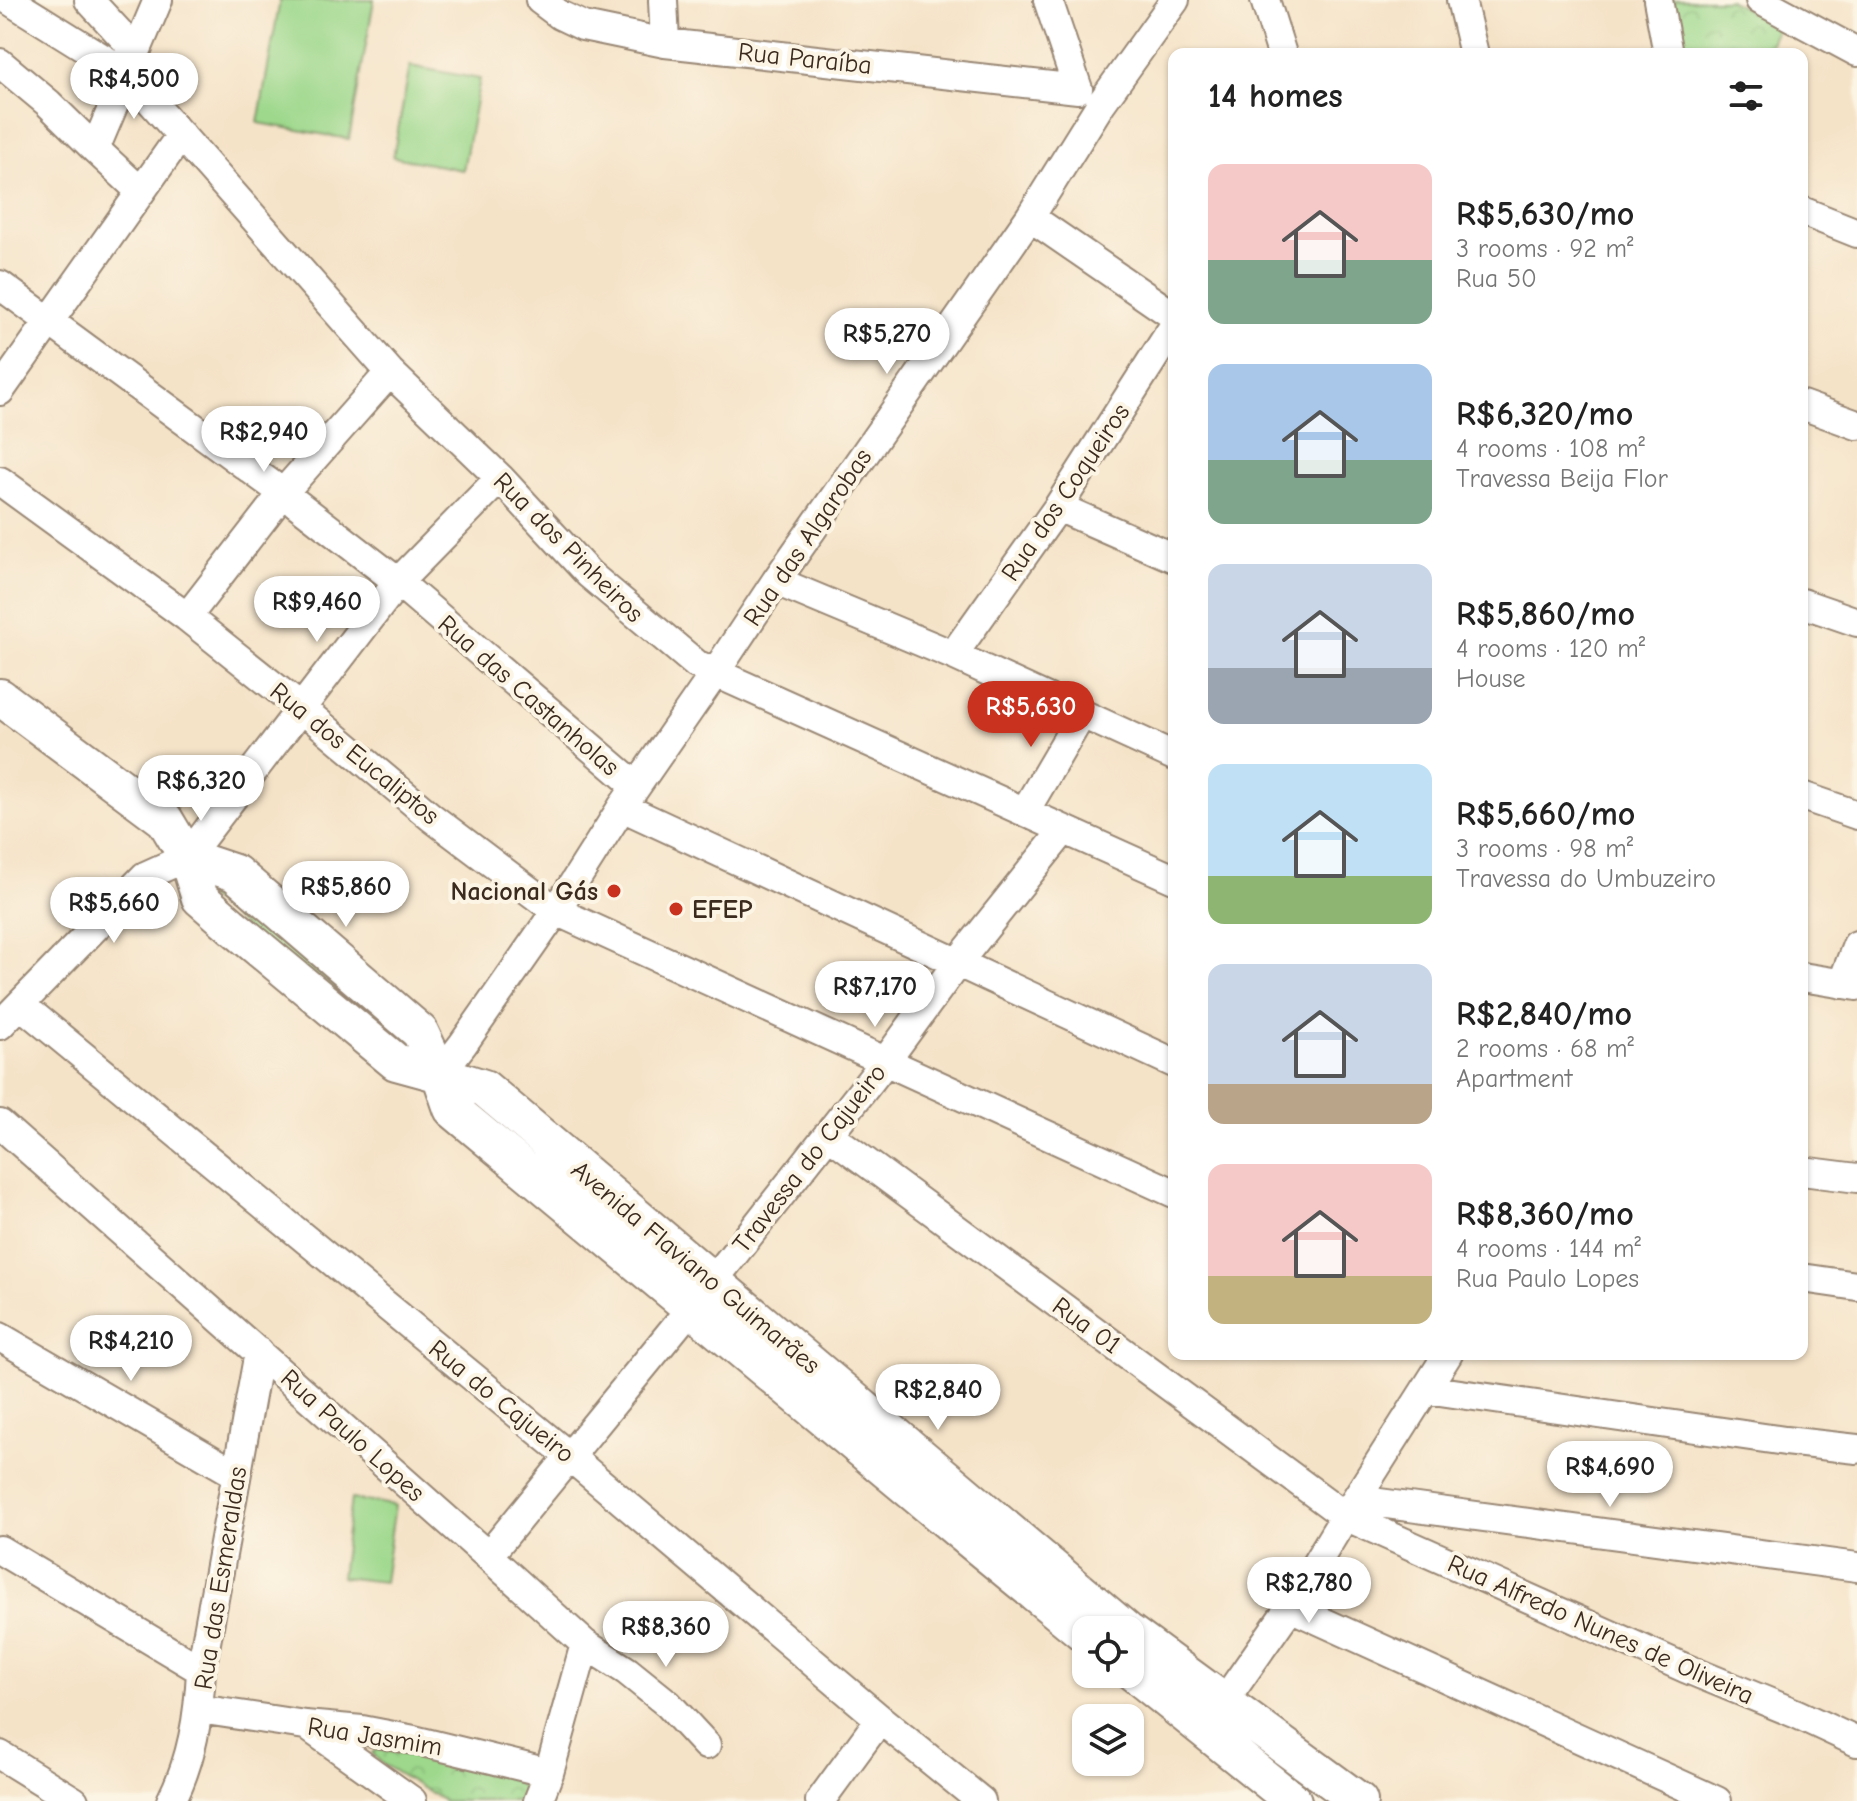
<!DOCTYPE html>
<html lang="en">
<head>
<meta charset="utf-8">
<style>
	body { margin:0; font-family:"Comic Neue",sans-serif; background:#f6f6f6; color:#222; height:100vh; display:flex; flex-direction:column; font-size:30px; white-space:nowrap }
	* { box-sizing:border-box; margin:0 }
	p { font-size:26px; color:#767676 }
	.icon { flex:none; width:44px; height:44px; fill:none; stroke:currentColor; stroke-width:2; stroke-linecap:round; stroke-linejoin:round }
	.map { position:relative; flex:1; overflow:hidden }
	.sheet { position:absolute; left:1168px; top:48px; width:640px; height:1312px; display:flex; flex-direction:column; background:#fff; border-radius:16px; box-shadow:0 2px 6px #0004 }
	.sheet>* { flex:none }
	.fabs { position:absolute; left:1072px; top:1616px; display:grid; gap:16px }
	.fabs a { display:grid; place-items:center; width:72px; height:72px; border-radius:16px; background:#fff; box-shadow:0 2px 6px #0004; font-size:40px }
	.price { position:absolute; translate:-50% -68px; padding:0 18px; border-radius:28px; background:#fff; color:#222; font-size:26px; line-height:52px; filter:drop-shadow(0 2px 4px #0008) }
	.price::after { content:''; position:absolute; left:50%; top:48px; width:24px; height:18px; margin-left:-12px; background:inherit; clip-path:polygon(0 0,100% 0,50% 100%) }
	.price.active { background:#c8321e; color:#fff }
	ul { padding:0; list-style:none }
	li { display:flex; align-items:center; gap:24px; height:200px; padding:0 40px }
	li span { display:grid; place-items:center; flex:none; width:224px; height:160px; border-radius:16px; color:#555 }
	li>.icon { margin-inline-start:auto }
	span .icon { width:96px; height:96px; fill:#fffc; stroke-width:1 }
	li b { font-size:34px }
	h2 { display:flex; justify-content:space-between; align-items:center; height:96px; padding:0 40px; font-size:34px }
	.map>svg:first-child { display:block }
	.grass { fill:#9dd88c; stroke:#6c8155; stroke-width:2 }
	.park { fill:url(#park-crowns); stroke:#6c8155; stroke-width:2 }
	.lines { fill:none; stroke-linecap:round; stroke-linejoin:round }
	.minor-casing { stroke:#988673; stroke-width:32 }
	.major-casing { stroke:#988673; stroke-width:40 }
	.minor { stroke:#fff; stroke-width:28 }
	.major { stroke:#fff; stroke-width:36 }
	.poi-dot { fill:#c8321e; stroke:#fcf5e5; stroke-width:3 }
	.labels { text-anchor:middle; stroke-width:8; stroke-linejoin:round; paint-order:stroke }
	.street-label { font-size:26px; fill:#3b2a1e; stroke:#fcf5e5 }
	.poi-label { font-size:26px; font-weight:bold; fill:#3b2a1e; stroke:#fcf5e5; text-anchor:end }
</style>
</head>
<body>
<div class="map">
<svg width="1857" height="1801" viewBox="0 0 1857 1801">
	<defs>
		<pattern id="park-crowns" width="20" height="18" patternUnits="userSpaceOnUse" patternTransform="scale(2)"><rect width="20" height="18" fill="#9dd88c"/><path d="M2 6a3 3 0 1 1 6 0M12 15a3 3 0 1 1 6 0" fill="none" stroke="#88ba78"/></pattern>
	</defs>
	<rect width="100%" height="100%" fill="#fcf5e5"/>
	<filter id="ink" filterUnits="userSpaceOnUse"><feTurbulence type="fractalNoise" baseFrequency=".0125" numOctaves="2"/><feDisplacementMap in="SourceGraphic" scale="16" xChannelSelector="R" yChannelSelector="G"/><feConvolveMatrix kernelMatrix="1 2 1 2 8 2 1 2 1" color-interpolation-filters="sRGB"/></filter>
	<filter id="wash" filterUnits="userSpaceOnUse"><feTurbulence type="fractalNoise" baseFrequency=".006" numOctaves="4" result="noise"/><feDisplacementMap in="SourceGraphic" scale="32" xChannelSelector="R" yChannelSelector="G"/><feGaussianBlur stdDeviation="1.8" result="paint"/><feColorMatrix in="noise" values="0 0 0 0 0 0 0 0 0 0 0 0 0 0 0 0 0 1.4 0 .05"/><feComposite in="paint" operator="in"/></filter>
	<g filter="url(#wash)">
		<rect width="100%" height="100%" fill="#f5e3c8"/>
		<!-- grass -->
		<path class="grass" d="M280 0H374L349 139 258 123Z
			M410 66 480 79 463 170 393 157Z
			M351 1499 395 1505 384 1582 341 1577Z"/>
		<!-- park -->
		<path class="park" d="M1673 0H1729L1778 27 1766 54H1684Z
			M211 875 420 1041 404 1061 207 896Z
			M378 1749C415 1756 497 1764 524 1788V1801H444L382 1764 372 1753Z"/>
	</g>
	<g filter="url(#ink)">
		<g class="lines">
			<!-- minor casing -->
			<g class="minor-casing">
				<path id="minor" d="M9 0 126 73 390 372 500 478 589 574 696 664 1174 879
					M89 0 136 51
					M540 0 560 15 583 26 665 43 1078 89
					M663 0 665 43
					M1048 0 1078 89
					M1265 0 1282 54
					M1461 0 1474 54
					M1658 0 1668 54
					M1760 0 1857 52
					M0 63 48 103 95 149
					M140 191 95 149 158 0
					M1802 211 1857 233
					M1030 217 1174 316
					M0 285 283 493 398 582 636 786
					M0 391 181 135
					M1802 405 1857 425
					M0 481 187 617 301 708 431 817 556 911 1174 1193
					M1058 507 1174 558
					M776 581 953 655 1174 756
					M1802 603 1857 622
					M187 617 283 493 390 372
					M953 655 1058 507 1174 326
					M1802 796 1857 815
					M622 807 1174 1063
					M1025 811 1082 714
					M1802 977 1857 986
					M1842 984 1857 945
					M21 1005 569 1456 880 1719 981 1801
					M0 1025 145 876 187 857 398 582 500 478
					M440 1074 463 1044 556 911 622 807 715 673 776 581 1030 217 1100 105 1175 0
					M0 1124 488 1556 585 1644 627 1671 668 1704 706 1745
					M828 1134 1345 1516 1685 1668 1797 1714 1857 1742
					M1802 1171 1857 1178
					M1802 1278 1857 1286
					M0 1337 236 1474
					M1426 1389 1785 1441 1857 1449
					M1357 1500 1857 1567
					M0 1550 201 1670
					M488 1556 713 1281 885 1062 958 962 1063 831
					M1290 1607 1717 1801
					M199 1709 305 1725 362 1730 414 1740 549 1773
					M1214 1716 1290 1607 1345 1516 1448 1354
					M306 1725 412 1801
					M0 1755 74 1801
					M171 1801C192 1760 199 1716 201 1670L259 1352
					M538 1801 549 1773 585 1644
					M820 1801 880 1719"/>
			</g>
			<!-- major casing -->
			<g class="major-casing">
				<path id="major" d="M0 697 165 820 187 857 200 898 231 925 396 1062 440 1074 452 1109 969 1539 1086 1635
					M187 857 235 873 420 1032 440 1074 484 1088 1126 1630
					M1130 1633 1359 1801
					M1130 1670 1293 1801"/>
			</g>
			<!-- minor -->
			<use href="#minor" class="minor"/>
			<!-- major -->
			<use href="#major" class="major"/>
		</g>
	</g>
	<!-- markers -->
	<g class="poi-dot">
		<circle cx="614" cy="891" r="8"/>
		<circle cx="676" cy="909" r="8"/>
	</g>
	<g class="labels">
		<!-- street labels -->
		<g class="street-label">
			<text transform="translate(805 58) rotate(6)" y="9">Rua Paraíba</text>
			<text transform="translate(1065 492) rotate(-56)" y="9">Rua dos Coqueiros</text>
			<text transform="translate(807 537) rotate(-56)" y="9">Rua das Algarobas</text>
			<text transform="translate(569 547) rotate(45)" y="9">Rua dos Pinheiros</text>
			<text transform="translate(529 695) rotate(41)" y="9">Rua das Castanholas</text>
			<text transform="translate(355 753) rotate(39)" y="9">Rua dos Eucaliptos</text>
			<text transform="translate(809 1158) rotate(-52)" y="9">Travessa do Cajueiro</text>
			<text transform="translate(696 1267) rotate(40)" y="9">Avenida Flaviano Guimarães</text>
			<text transform="translate(1087 1325) rotate(36)" y="9">Rua 01</text>
			<text transform="translate(502 1401) rotate(39)" y="9">Rua do Cajueiro</text>
			<text transform="translate(353 1435) rotate(42)" y="9">Rua Paulo Lopes</text>
			<text transform="translate(220 1578) rotate(-81)" y="9">Rua das Esmeraldas</text>
			<text transform="translate(1601 1629) rotate(24)" y="9">Rua Alfredo Nunes de Oliveira</text>
			<text transform="translate(375 1736) rotate(9)" y="9">Rua Jasmim</text>
		</g>
		<!-- poi labels -->
		<g class="poi-label">
			<text x="598" y="900">Nacional Gás</text>
			<text x="692" y="918" text-anchor="start">EFEP</text>
		</g>
	</g>
</svg>
<div class="fabs">
<a><svg class="icon" aria-label="locate" viewBox="0 0 24 24"><circle cx="12" cy="12" r="6"/><path d="M12 2v4M12 18v4M2 12h4M18 12h4"/></svg></a>
<a><svg class="icon" aria-label="layers" viewBox="0 0 24 24"><path d="M12 4l9 5-9 5-9-5zM3 14l9 5 9-5"/></svg></a>
</div>
<b class="price" style="left:134px;top:121px">R$4,500</b>
<b class="price" style="left:887px;top:376px">R$5,270</b>
<b class="price" style="left:264px;top:474px">R$2,940</b>
<b class="price" style="left:317px;top:644px">R$9,460</b>
<b class="price active" style="left:1031px;top:749px">R$5,630</b>
<b class="price" style="left:201px;top:823px">R$6,320</b>
<b class="price" style="left:346px;top:929px">R$5,860</b>
<b class="price" style="left:114px;top:945px">R$5,660</b>
<b class="price" style="left:875px;top:1029px">R$7,170</b>
<b class="price" style="left:131px;top:1383px">R$4,210</b>
<b class="price" style="left:938px;top:1432px">R$2,840</b>
<b class="price" style="left:1610px;top:1509px">R$4,690</b>
<b class="price" style="left:1309px;top:1625px">R$2,780</b>
<b class="price" style="left:666px;top:1669px">R$8,360</b>
<section class="sheet">
<h2>14 homes<svg class="icon" aria-label="filters" viewBox="0 0 24 24"><path d="M4 7h16M4 17h16"/><circle cx="9" cy="7" r="2"/><circle cx="15" cy="17" r="2"/></svg></h2>
<ul>
<li><span style="background:linear-gradient(#f6c9c9 60%,#7fa58c 0)"><svg class="icon" aria-label="home" viewBox="0 0 24 24"><path d="M3 11l9-7 9 7M6 9v11h12V9"/></svg></span><div><b>R$5,630/mo</b><p>3 rooms · 92 m²</p><p>Rua 50</p></div></li>
<li><span style="background:linear-gradient(#a9c7e8 60%,#7fa58c 0)"><svg class="icon" aria-label="home" viewBox="0 0 24 24"><path d="M3 11l9-7 9 7M6 9v11h12V9"/></svg></span><div><b>R$6,320/mo</b><p>4 rooms · 108 m²</p><p>Travessa Beija Flor</p></div></li>
<li><span style="background:linear-gradient(#c9d6e8 65%,#9aa5b1 0)"><svg class="icon" aria-label="home" viewBox="0 0 24 24"><path d="M3 11l9-7 9 7M6 9v11h12V9"/></svg></span><div><b>R$5,860/mo</b><p>4 rooms · 120 m²</p><p>House</p></div></li>
<li><span style="background:linear-gradient(#bfe0f5 70%,#8fb573 0)"><svg class="icon" aria-label="home" viewBox="0 0 24 24"><path d="M3 11l9-7 9 7M6 9v11h12V9"/></svg></span><div><b>R$5,660/mo</b><p>3 rooms · 98 m²</p><p>Travessa do Umbuzeiro</p></div></li>
<li><span style="background:linear-gradient(#c9d6e8 75%,#b9a48a 0)"><svg class="icon" aria-label="home" viewBox="0 0 24 24"><path d="M3 11l9-7 9 7M6 9v11h12V9"/></svg></span><div><b>R$2,840/mo</b><p>2 rooms · 68 m²</p><p>Apartment</p></div></li>
<li><span style="background:linear-gradient(#f6c9c9 70%,#c2b280 0)"><svg class="icon" aria-label="home" viewBox="0 0 24 24"><path d="M3 11l9-7 9 7M6 9v11h12V9"/></svg></span><div><b>R$8,360/mo</b><p>4 rooms · 144 m²</p><p>Rua Paulo Lopes</p></div></li>
</ul>
</section>
</div>
</body>
</html>
